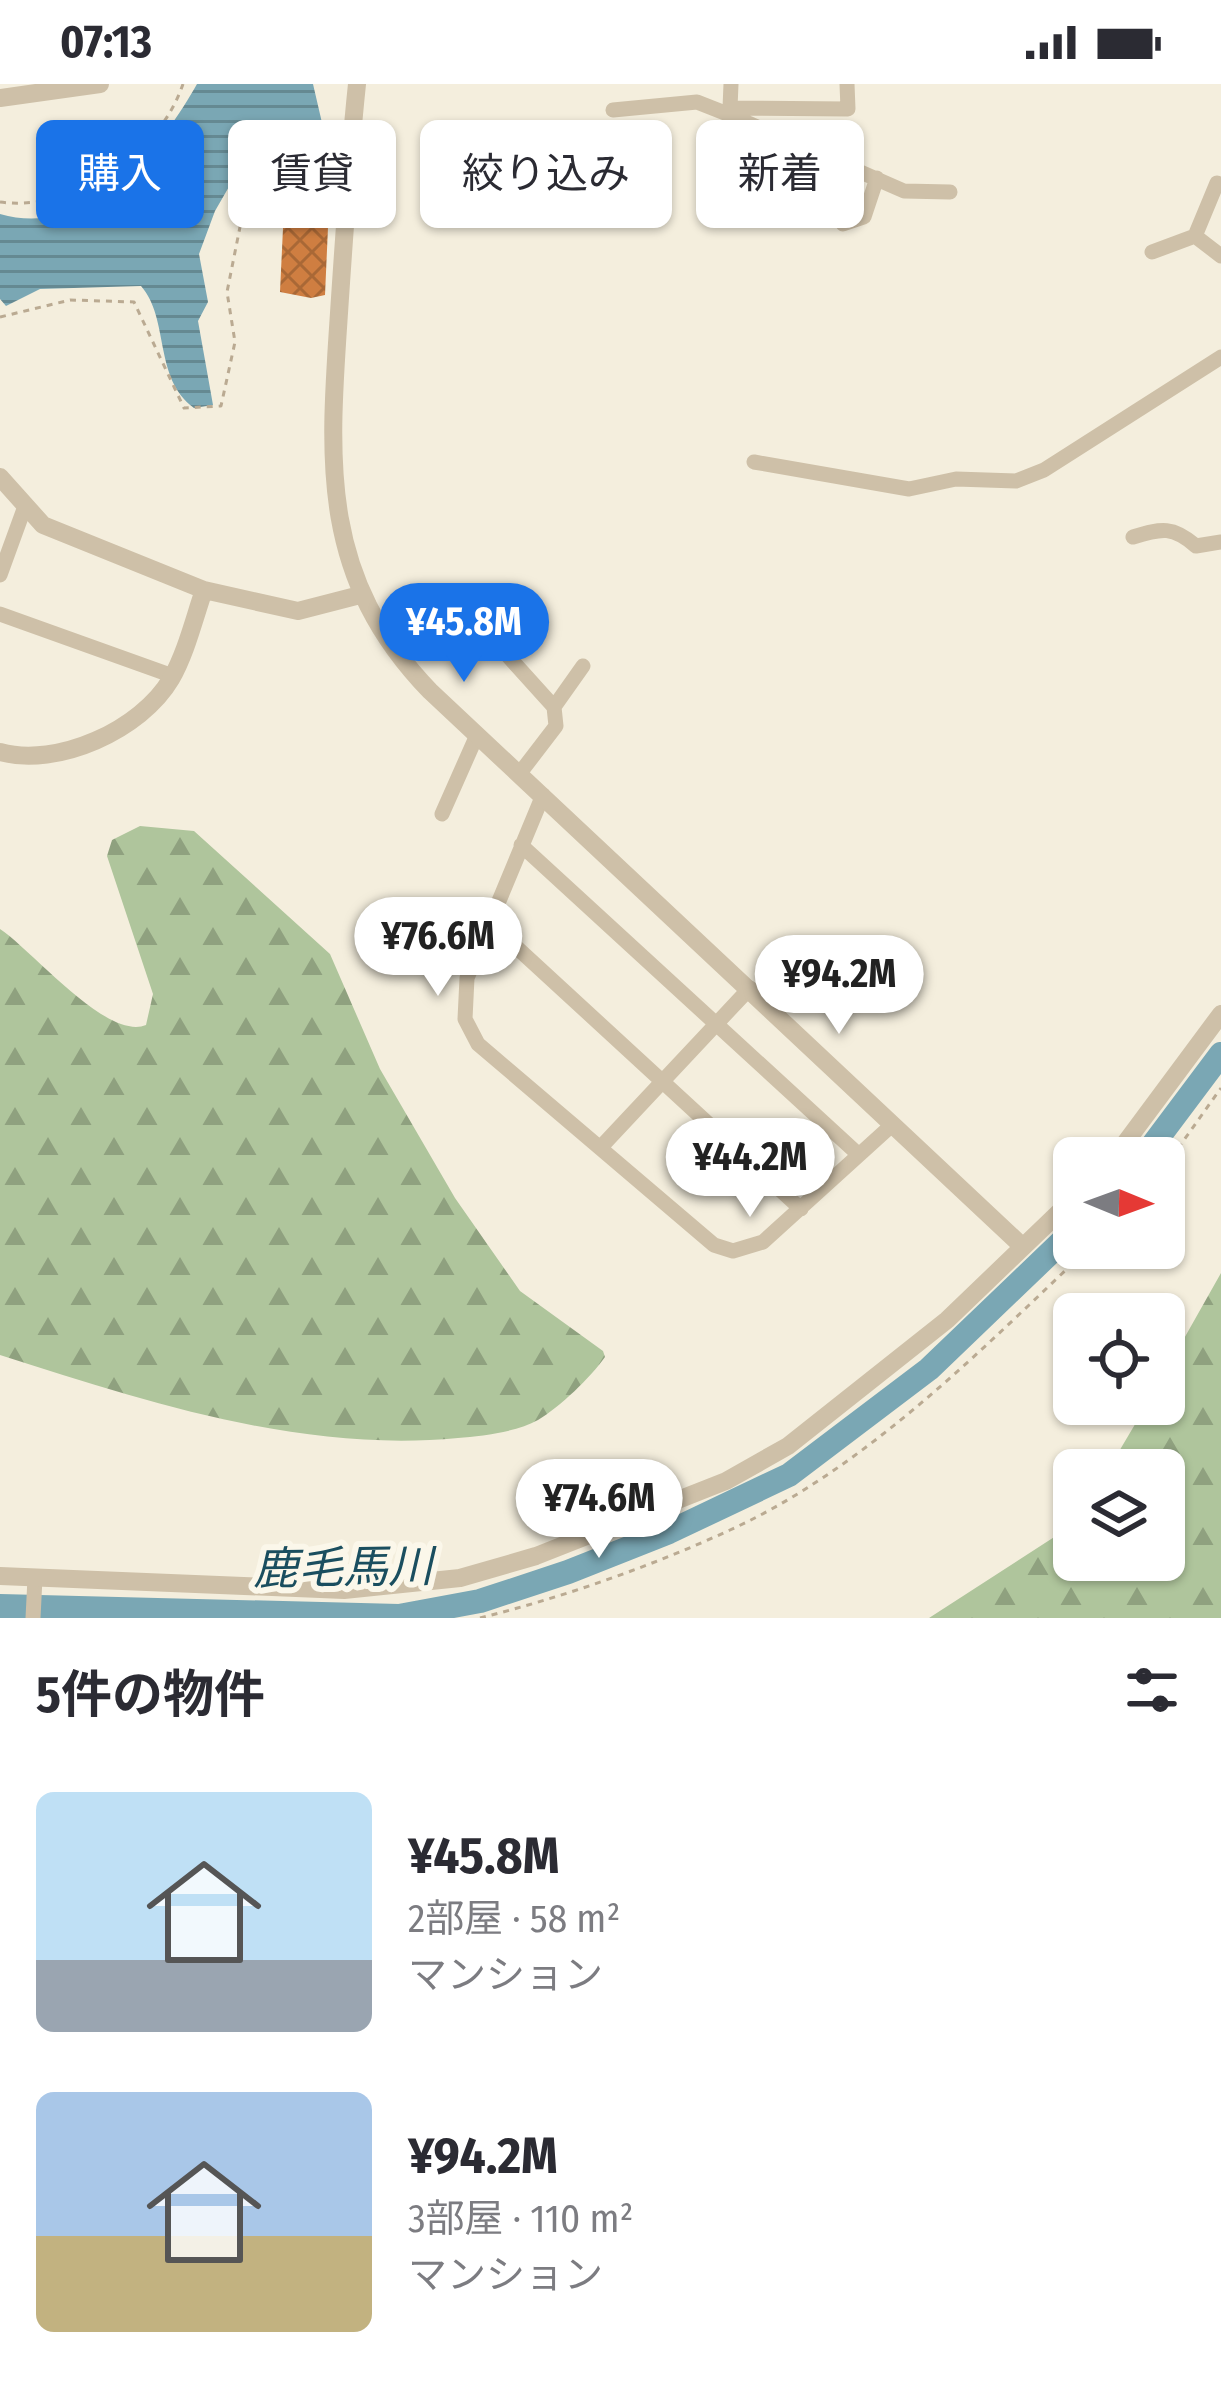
<!DOCTYPE html>
<html lang="ja">
<head>
<meta charset="utf-8">
<style>
	body { margin:0; font-family:"Fira Sans Condensed","Noto Sans JP",sans-serif; background:#f2f2f3; color:#2b2b33; height:100vh; display:flex; flex-direction:column; font-size:45px; white-space:nowrap }
	* { box-sizing:border-box; margin:0 }
	p { font-size:39px; color:#7c7c81 }
	.icon { flex:none; width:66px; height:66px; fill:none; stroke:currentColor; stroke-width:2; stroke-linecap:round; stroke-linejoin:round }
	.map { position:relative; height:1534px; overflow:hidden }
	.panel { display:flex; flex-direction:column; background:#fff; flex:1 }
	.panel>* { flex:none }
	.banner { position:absolute; left:36px; top:36px; width:1149px; height:108px; display:flex; gap:24px }
	.needle { width:78px; rotate:91deg }
	.controls { position:absolute; left:1053px; top:1053px; display:grid; gap:24px }
	.controls a { display:grid; place-items:center; width:132px; height:132px; border-radius:18px; background:#fff; box-shadow:0 3px 9px #0004; font-size:60px }
	.price { position:absolute; translate:-50% -102px; padding:0 27px; border-radius:42px; background:#fff; color:#222; font-size:39px; line-height:78px; filter:drop-shadow(0 3px 6px #0008) }
	.price::after { content:''; position:absolute; left:50%; top:72px; width:36px; height:27px; margin-left:-18px; background:inherit; clip-path:polygon(0 0,100% 0,50% 100%) }
	.price.active { background:#1a73e8; color:#fff }
	ul { padding:0; list-style:none }
	li { display:flex; align-items:center; gap:36px; height:300px; padding:0 36px }
	li span { display:grid; place-items:center; flex:none; width:336px; height:240px; border-radius:18px; color:#555 }
	li>.icon { margin-inline-start:auto }
	span .icon { width:144px; height:144px; fill:#fffc; stroke-width:1 }
	li b { font-size:51px }
	h2 { display:flex; justify-content:space-between; align-items:center; height:144px; padding:0 36px; font-size:51px }
	.tag { padding:0 42px; border-radius:18px; background:#fff; box-shadow:0 3px 9px #0004; font-size:42px; line-height:108px }
	.tag.active { background:#1a73e8; color:#fff }
	.status { display:flex; justify-content:space-between; align-items:center; height:84px; padding:0 60px; background:#fff; direction:ltr }
	.status svg { height:33px; fill:currentColor }
	.map>svg:first-child { display:block }
	.forest { fill:url(#forest-firs) }
	.water { fill:url(#water-rules) }
	.lines { fill:none; stroke-linecap:round; stroke-linejoin:round }
	.river { stroke:#7aa7b4; stroke-width:24 }
	.building { fill:url(#building-cross-hatch) }
	.path { stroke:#baaa92; stroke-width:3; stroke-dasharray:6 6; stroke-linecap:butt }
	.minor { stroke:#cec0a8; stroke-width:15 }
	.tertiary { stroke:#cec0a8; stroke-width:18 }
	.labels { text-anchor:middle; stroke-width:12; stroke-linejoin:round; paint-order:stroke }
	.water-label { font-size:45px; font-style:italic; fill:#1a4e5f; stroke:#fbf7ea }
</style>
</head>
<body>
<div class="status"><b>07:13</b><svg viewBox="0 0 49 12"><path d="M0 12V9h3v3zM5 12V6h3v6zM10 12V3h3v9zM15 12V0h3v12zM26 1h20v11H26zM47 4h2v5h-2z"/></svg></div>
<div class="map">
<svg width="1221" height="1534" viewBox="0 0 1221 1534">
	<defs>
		<pattern id="forest-firs" width="22" height="20" patternUnits="userSpaceOnUse" patternTransform="scale(3)"><rect width="22" height="20" fill="#afc59c"/><path d="M5 1l3.5 6h-7zM16 11l3.5 6h-7z" fill="#8fa17f"/></pattern>
		<pattern id="water-rules" width="6" height="5" patternUnits="userSpaceOnUse" patternTransform="scale(3)"><rect width="6" height="5" fill="#7aa7b4"/><path d="M0 2.5h6" fill="none" stroke="#658992"/></pattern>
		<pattern id="building-cross-hatch" width="8" height="8" patternUnits="userSpaceOnUse" patternTransform="scale(3)"><rect width="8" height="8" fill="#cf7e41"/><path d="M0 0l8 8M0 8l8-8" fill="none" stroke="#a96836"/></pattern>
	</defs>
	<rect width="100%" height="100%" fill="#f4eedd"/>
	<!-- forest -->
	<path class="forest" d="M140 742 194 747 330 870 380 985 455 1114 520 1207 603 1267 605 1273C590 1294 561 1322 538 1336 517 1348 482 1352 458 1354 302 1369 147 1318 0 1271V845C32 866 107 957 146 941L153 910 107 772 112 756Z
		M1221 1189V1534H929L1062 1448 1074 1431V1476H1164V1386H1108L1147 1320H1164V1290Z"/>
	<!-- water -->
	<path class="water" d="M197 0H313L326 56 255 80 230 101 215 127 199 170 208 218 198 237 213 321 194 324C153 294 170 235 141 202L40 205 6 222 0 215V130C88 156 160 66 197 0Z"/>
	<g class="lines">
		<!-- river -->
		<path class="river" d="M1143 1074 1221 970
			M0 1522 399 1532 480 1517 568 1488 669 1448 789 1391 929 1285 1074 1146"/>
	</g>
	<!-- building -->
	<path class="building" d="M291 96 330 98 325 211 311 214 280 208 285 102H291Z"/>
	<g class="lines">
		<!-- path -->
		<path class="path" d="M0 118C75 128 159 71 183 0
			M0 233 70 216 134 218 184 324 221 322 235 258 227 208 248 103 274 84 335 78
			M1164 1084 1221 1004
			M480 1534C564 1513 652 1482 730 1446 866 1384 982 1265 1089 1164"/>
		<!-- minor -->
		<path class="minor" d="M731 0 730 24 848 25 847 0
			M730 24V31L904 107 950 108
			M613 26 697 18 730 31
			M1217 99 1195 152 1221 172
			M843 140 864 133 877 94
			M1152 168 1195 152
			M754 378 909 405 956 395 1016 397 1044 386 1221 273
			M1133 453C1162 444 1173 442 1196 462L1221 458
			M0 491 24 425
			M0 530 173 592
			M554 623 583 582
			M520 689 556 642 554 623 508 572 522 542
			M543 711 467 894 465 935 478 960 714 1161 733 1167 763 1158 892 1041
			M442 730 477 651
			M521 761 859 1071
			M489 838 801 1125
			M601 1063 750 904
			M33 1534 35 1494"/>
		<!-- tertiary -->
		<path class="tertiary" d="M357 0C349 76 344 153 339 229 329 377 319 492 430 607L1023 1163
			M0 14 100 0
			M0 393 43 441 204 506 298 527 360 511
			M0 668C57 684 141 646 171 595 186 569 194 535 204 506
			M1114 1074 1221 930
			M0 1492 344 1506 460 1494 536 1472 726 1397 788 1362 947 1236 1074 1114"/>
	</g>
	<g class="labels">
		<!-- water labels -->
		<g class="water-label">
			<text transform="translate(343 1483) rotate(-1)" y="16">鹿毛馬川</text>
		</g>
	</g>
</svg>
<div class="controls">
<a><svg class="needle" viewBox="-14 -14 28 28"><path d="M0-13l5 13h-10z" fill="#e53935"/><path d="M0 13l5-13h-10z" fill="#7c7c81"/></svg></a>
<a><svg class="icon" aria-label="locate" viewBox="0 0 24 24"><circle cx="12" cy="12" r="6"/><path d="M12 2v4M12 18v4M2 12h4M18 12h4"/></svg></a>
<a><svg class="icon" aria-label="layers" viewBox="0 0 24 24"><path d="M12 4l9 5-9 5-9-5zM3 14l9 5 9-5"/></svg></a>
</div>
<b class="price active" style="left:464px;top:601px">¥45.8M</b>
<b class="price" style="left:438px;top:915px">¥76.6M</b>
<b class="price" style="left:839px;top:953px">¥94.2M</b>
<b class="price" style="left:750px;top:1136px">¥44.2M</b>
<b class="price" style="left:599px;top:1477px">¥74.6M</b>
<div class="banner">
<a class="tag active">購入</a>
<a class="tag">賃貸</a>
<a class="tag">絞り込み</a>
<a class="tag">新着</a>
</div>
</div>
<section class="panel">
<h2>5件の物件<svg class="icon" aria-label="filters" viewBox="0 0 24 24"><path d="M4 7h16M4 17h16"/><circle cx="9" cy="7" r="2"/><circle cx="15" cy="17" r="2"/></svg></h2>
<ul>
<li><span style="background:linear-gradient(#bfe0f5 70%,#9aa5b1 0)"><svg class="icon" aria-label="home" viewBox="0 0 24 24"><path d="M3 11l9-7 9 7M6 9v11h12V9"/></svg></span><div><b>¥45.8M</b><p>2部屋 · 58 m²</p><p>マンション</p></div></li>
<li><span style="background:linear-gradient(#a9c7e8 60%,#c2b280 0)"><svg class="icon" aria-label="home" viewBox="0 0 24 24"><path d="M3 11l9-7 9 7M6 9v11h12V9"/></svg></span><div><b>¥94.2M</b><p>3部屋 · 110 m²</p><p>マンション</p></div></li>
</ul>
</section>
</body>
</html>
